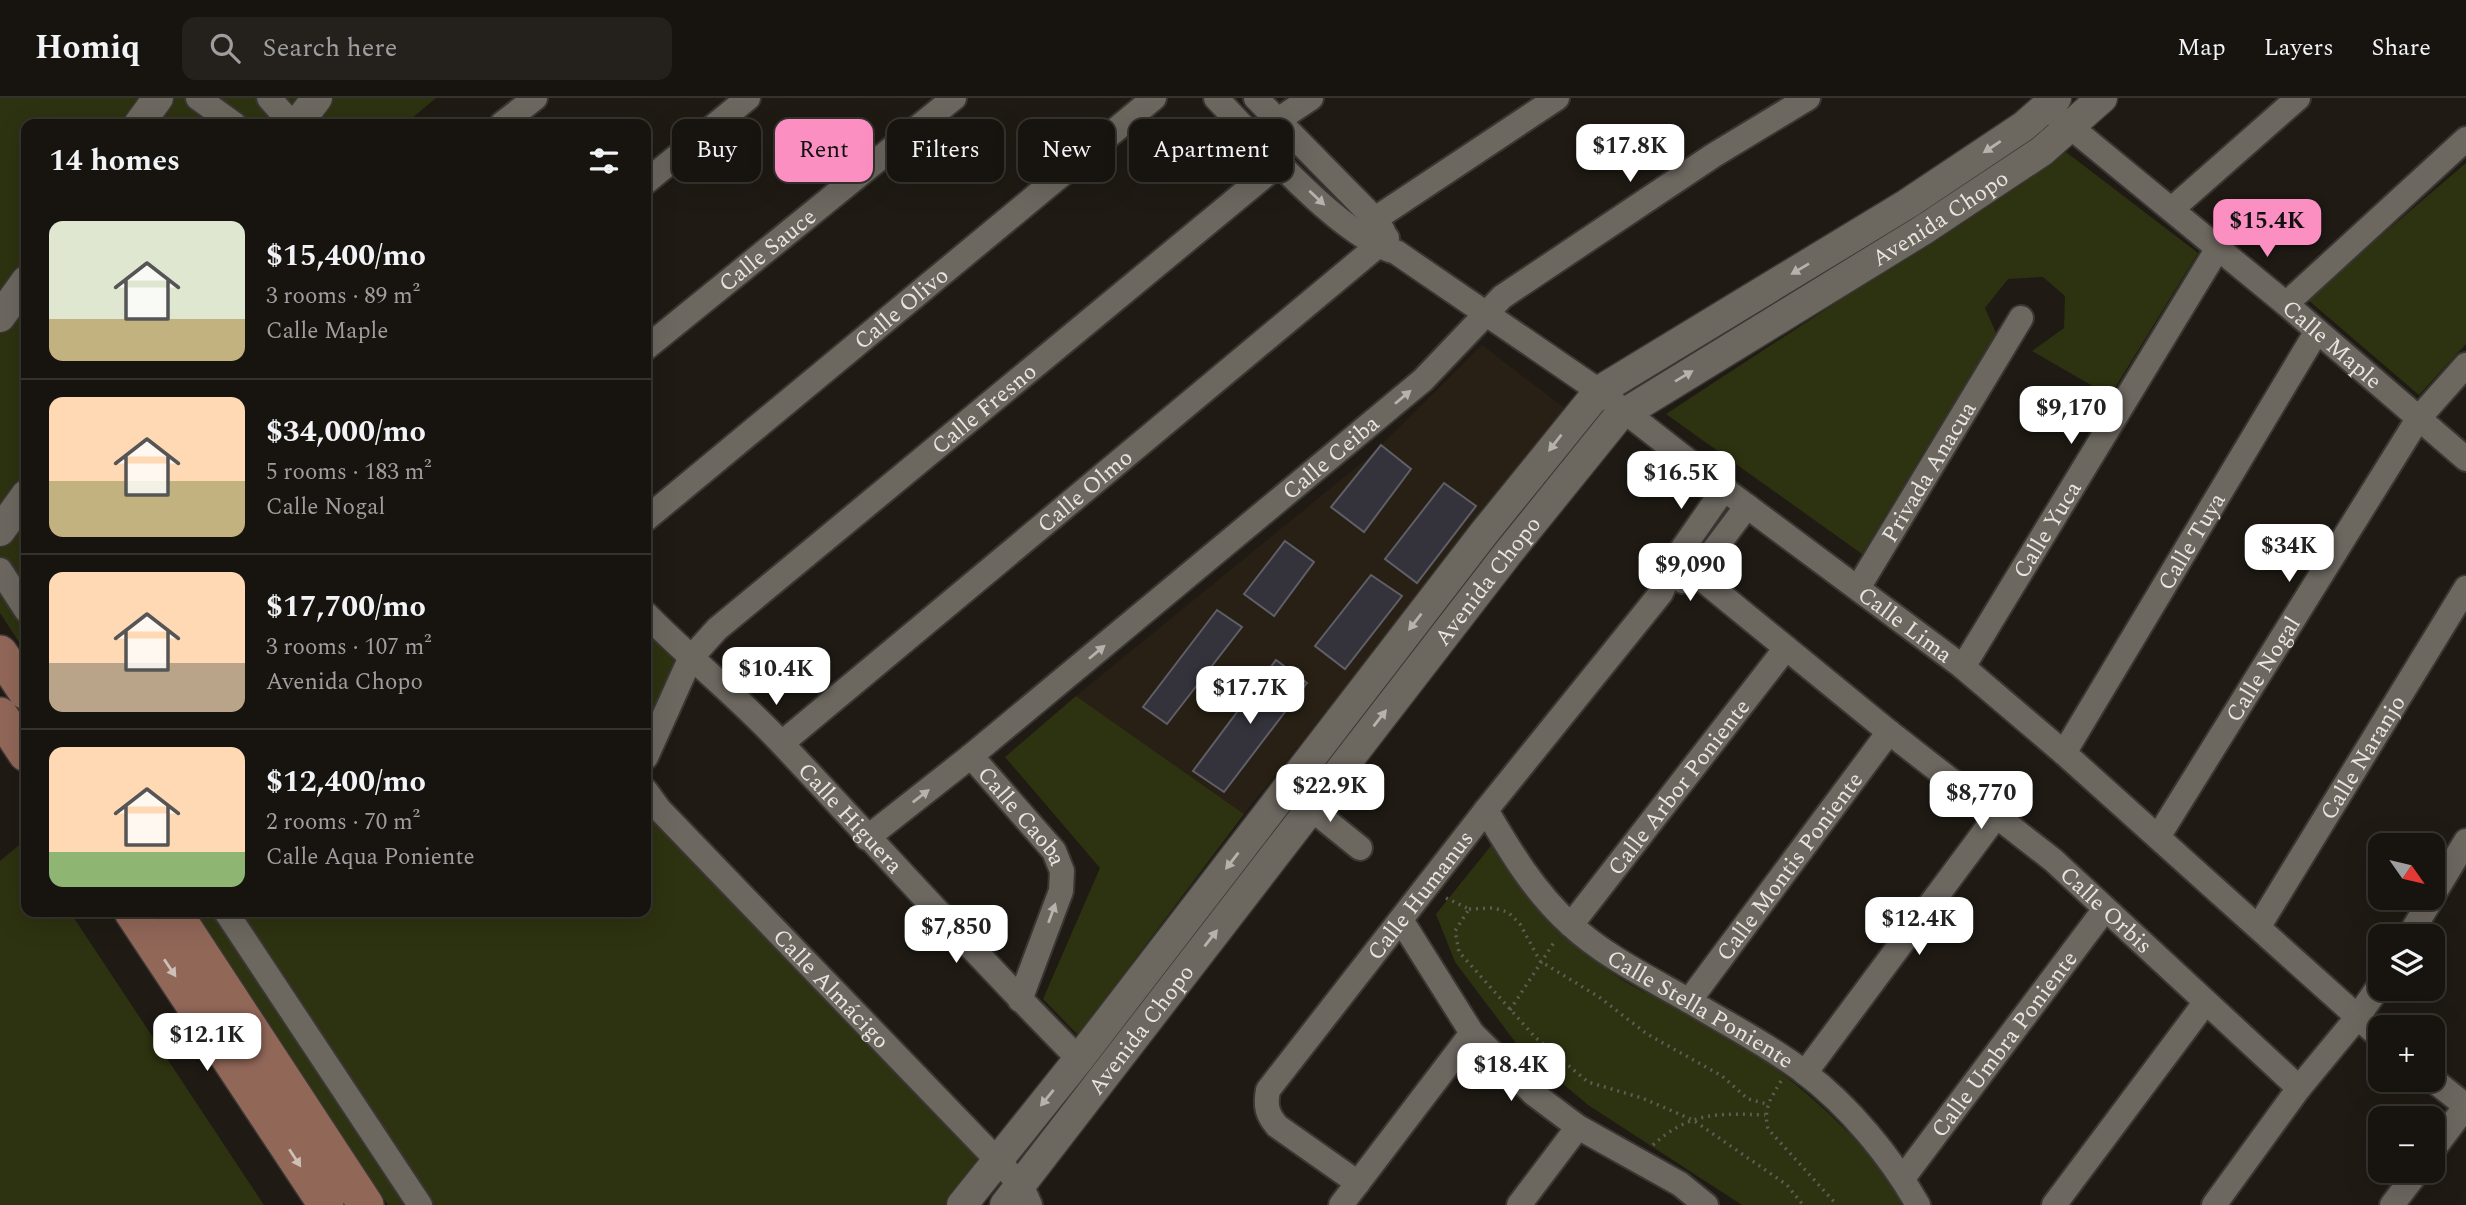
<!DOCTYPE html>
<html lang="en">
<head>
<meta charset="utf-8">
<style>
	body { margin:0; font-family:Spectral,serif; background:#24211d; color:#f1f3f6; height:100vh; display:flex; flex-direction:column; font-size:26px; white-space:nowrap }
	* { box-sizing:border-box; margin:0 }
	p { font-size:23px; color:#9e9e9e }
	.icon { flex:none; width:38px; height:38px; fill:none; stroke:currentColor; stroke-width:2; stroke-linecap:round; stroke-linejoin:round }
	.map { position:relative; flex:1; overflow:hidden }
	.sheet { position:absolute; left:21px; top:21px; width:630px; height:798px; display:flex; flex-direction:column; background:#17140f; border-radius:14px; box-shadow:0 7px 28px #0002,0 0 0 2px #36332f }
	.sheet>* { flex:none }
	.top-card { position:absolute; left:672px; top:21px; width:665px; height:63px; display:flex; gap:14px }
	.needle { width:46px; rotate:124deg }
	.fabs { position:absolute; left:2368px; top:735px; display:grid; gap:14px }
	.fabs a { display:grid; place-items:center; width:77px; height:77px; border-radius:14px; background:#17140f; box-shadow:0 7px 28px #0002,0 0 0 2px #36332f; font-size:35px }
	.price { position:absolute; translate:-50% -60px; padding:0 16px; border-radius:14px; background:#fff; color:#222; font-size:23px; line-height:46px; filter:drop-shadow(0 2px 4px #0008) }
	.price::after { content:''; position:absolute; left:50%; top:42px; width:21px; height:16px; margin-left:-10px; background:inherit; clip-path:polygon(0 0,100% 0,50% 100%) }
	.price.selected { background:#fc8fc2; color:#111 }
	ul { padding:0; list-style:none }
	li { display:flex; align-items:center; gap:21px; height:175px; padding:0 28px }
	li+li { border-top:2px solid #36332f }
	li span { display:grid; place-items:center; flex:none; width:196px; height:140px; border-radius:14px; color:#555 }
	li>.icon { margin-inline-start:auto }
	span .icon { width:84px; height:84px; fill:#fffc; stroke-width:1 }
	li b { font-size:30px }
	h2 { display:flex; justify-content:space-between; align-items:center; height:84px; padding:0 28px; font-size:30px }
	.chip { padding:0 24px; border-radius:14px; background:#17140f; box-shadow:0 7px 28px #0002,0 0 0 2px #36332f; font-size:24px; line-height:63px }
	.chip.selected { background:#fc8fc2; color:#111 }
	header { display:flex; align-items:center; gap:42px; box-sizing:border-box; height:98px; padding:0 35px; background:#17140f; border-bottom:2px solid #36332f }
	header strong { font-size:33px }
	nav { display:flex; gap:38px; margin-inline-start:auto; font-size:24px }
	.search { width:490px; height:63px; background:#24211d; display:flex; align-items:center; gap:18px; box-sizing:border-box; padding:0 24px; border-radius:14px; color:#9e9e9e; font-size:26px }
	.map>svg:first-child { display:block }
	.built { fill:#282014 }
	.green { fill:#2d3210 }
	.building { fill:#34333b; stroke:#605f68; stroke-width:2 }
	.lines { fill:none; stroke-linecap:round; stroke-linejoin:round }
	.minor-casing { stroke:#3a3633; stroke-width:28 }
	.tertiary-casing { stroke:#3a3633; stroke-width:33 }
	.secondary-casing { stroke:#3a3633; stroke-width:38 }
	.path { stroke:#5f5b55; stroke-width:3.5; stroke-dasharray:2 5; stroke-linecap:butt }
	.minor { stroke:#6c675f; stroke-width:24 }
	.tertiary { stroke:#6c675f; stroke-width:30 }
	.secondary { stroke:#916758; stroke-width:35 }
	.oneway { fill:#b6b3ac }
	.oneway2 { fill:#cebfb7 }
	.labels { text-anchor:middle; stroke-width:6; stroke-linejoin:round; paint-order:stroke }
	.street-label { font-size:23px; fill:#e8e5e0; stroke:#16110b }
</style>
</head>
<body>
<header>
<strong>Homiq</strong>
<div class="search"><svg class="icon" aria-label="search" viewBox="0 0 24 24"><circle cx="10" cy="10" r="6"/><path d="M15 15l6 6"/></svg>Search here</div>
<nav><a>Map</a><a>Layers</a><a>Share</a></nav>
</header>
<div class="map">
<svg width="2466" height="1107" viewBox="0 0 2466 1107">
	<rect width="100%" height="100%" fill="#1f1a14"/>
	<!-- built -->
	<path class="built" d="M1482 247 1567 312 1244 716 1076 598 1370 358Z"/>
	<!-- green -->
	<path class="green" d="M0 0H436L405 26H26V555L0 515Z
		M2066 54 2198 155 2110 298 2032 253 2064 230 2065 198 2043 179 2008 181 1985 210 1996 235 1862 456 1666 316Z
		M2466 65V246L2419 297 2307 201Z
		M646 525 682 568 646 636Z
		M1076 598 1244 716 1078 937 1043 901 1100 770 1005 659Z
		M646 711 984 1068 953 1107H388L196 814H646Z
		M24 743 26 747V814H70L264 1107H0V763Z
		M1494 744C1532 794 1569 849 1624 883 1644 896 1669 903 1691 915 1775 963 1853 1026 1907 1107H1742L1588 1007 1519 949 1455 864 1436 816Z"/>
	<!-- building -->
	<path class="building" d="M1381 347 1411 371 1364 434 1331 409Z
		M1444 385 1476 408 1417 485 1385 461Z
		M1285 443 1314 464 1274 518 1244 496Z
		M1371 477 1402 498 1345 571 1315 548Z
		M1217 512 1242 529 1167 626 1143 609Z
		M1276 562 1307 585 1224 694 1193 673Z"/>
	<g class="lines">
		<!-- minor casing -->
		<g class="minor-casing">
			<g id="minor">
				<path d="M198 0 234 26"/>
				<path d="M269 0 292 26"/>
				<path id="s1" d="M1216 0C1257 42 1342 140 1396 154L1599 293 1724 391 1963 569 2064 655 2380 939"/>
				<path d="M1256 0 1375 121 1383 133"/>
				<path id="s2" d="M2056 17 2286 206 2466 361"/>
				<path d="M1278 22 1311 0"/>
				<path d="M502 26 535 0"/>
				<path d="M646 84 748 0"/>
				<path d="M2172 111 2298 0"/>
				<path d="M1375 121 1557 0"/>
				<path d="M2286 206 2466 41"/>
				<path id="s3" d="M646 250 954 0"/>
				<path id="s4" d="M646 421 1154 0"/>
				<path id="s5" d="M1676 460 1889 634 2053 762 2299 990"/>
				<path d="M0 472 26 512"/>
				<path d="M1683 483 1696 476 1747 408"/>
				<path id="s6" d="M1858 490 2021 220"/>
				<path id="s7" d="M646 516C690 561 741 601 784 648 882 752 977 859 1079 961"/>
				<path id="s8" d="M1963 569 2218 150"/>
				<path id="s9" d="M782 645 1387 140"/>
				<path id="s10" d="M2064 655 2317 233"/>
				<path id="s11" d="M971 658 1054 753 1062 773 1061 793 1020 902"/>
				<path id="s12" d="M646 659 690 561 717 531 1280 65"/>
				<path id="s13" d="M646 693 659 711 1021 1087 1030 1107"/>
				<path d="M1298 700 1360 750"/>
				<path id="s14" d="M1486 712C1510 753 1535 795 1571 827 1607 860 1650 880 1691 904 1729 927 1770 948 1804 974 1849 1008 1891 1059 1918 1107"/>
				<path id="s15" d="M2158 739 2418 321 2466 267"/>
				<path id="s16" d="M867 740 971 658 1423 282 1502 199 1714 57 1808 0"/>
				<path d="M2432 799 2466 743"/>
				<path d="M226 814 420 1107"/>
				<path d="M1401 822 1472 935 1534 996 1578 1029 1680 1086 1706 1107"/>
				<path id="s17" d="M1571 827 1786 550"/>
				<path id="s18" d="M2259 828 2466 490"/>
				<path d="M2409 838 2432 800"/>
				<path id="s19" d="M1689 903 1889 634"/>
				<path d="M1805 975 1997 717"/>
				<path d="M2432 981 2466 1008"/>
				<path d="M2432 1053 2466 1008"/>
				<path id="s20" d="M1903 1080 2105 811"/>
				<path id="s21" d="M1358 1085 1277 1028C1267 1016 1265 1008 1268 992L1486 712 1661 495 1676 460 1724 391"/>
				<path d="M1341 1107 1472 935"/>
				<path d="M1519 1107 1578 1029"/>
				<path d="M2054 1107 2205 905"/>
				<path d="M2214 1107 2299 990 2356 921 2380 887"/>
				<path d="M2392 1107 2418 1073"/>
			</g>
		</g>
		<!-- tertiary casing -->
		<g class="tertiary-casing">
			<g id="tertiary">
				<path d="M139 26 158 0"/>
				<path d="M297 26 317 0"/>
				<path d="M0 219 26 183"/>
				<path d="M0 433 26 397"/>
				<path d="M962 1107 1079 961 1484 435 1599 293 1907 106 2024 28 2056 0"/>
				<path id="s22" d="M1005 1107 1508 455 1617 320 1923 132 2042 53 2102 0"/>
			</g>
		</g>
		<!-- secondary casing -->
		<g class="secondary-casing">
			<path id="secondary" d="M0 555 26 594
				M0 617 26 656
				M132 814 326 1107
				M174 814 366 1107"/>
		</g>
		<!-- path -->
		<path class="path" d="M1446 800 1469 811 1455 833 1459 854 1535 939 1588 984 1642 1000 1693 1022 1787 1087 1803 1107
			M1469 811 1493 810 1508 814 1520 826 1540 863 1599 899 1647 936 1722 978 1748 1001 1767 1006
			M1510 912 1555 843
			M1781 983C1771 1000 1763 1010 1768 1031L1837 1107
			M1653 1047C1689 1014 1719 1015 1765 1017"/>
		<!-- minor -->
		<use href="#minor" class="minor"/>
		<!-- tertiary -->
		<use href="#tertiary" class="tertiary"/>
		<!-- secondary -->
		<use href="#secondary" class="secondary"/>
	</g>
	<!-- one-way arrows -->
	<defs><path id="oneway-solid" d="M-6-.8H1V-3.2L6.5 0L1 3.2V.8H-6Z" transform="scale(1.75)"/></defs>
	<g class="oneway">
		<use href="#oneway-solid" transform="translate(1992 49) rotate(146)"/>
		<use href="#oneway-solid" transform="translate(1317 100) rotate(43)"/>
		<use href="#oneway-solid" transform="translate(1800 171) rotate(149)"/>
		<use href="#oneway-solid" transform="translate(1684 278) rotate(-31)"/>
		<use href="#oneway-solid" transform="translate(1403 299) rotate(-40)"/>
		<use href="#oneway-solid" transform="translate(1555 345) rotate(128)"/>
		<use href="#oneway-solid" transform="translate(1415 524) rotate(128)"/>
		<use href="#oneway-solid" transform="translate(1097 554) rotate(-40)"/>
		<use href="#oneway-solid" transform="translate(1380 620) rotate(-52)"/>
		<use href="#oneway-solid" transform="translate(921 698) rotate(-38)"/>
		<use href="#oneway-solid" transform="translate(1232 763) rotate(128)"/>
		<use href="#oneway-solid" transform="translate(1052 815) rotate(-70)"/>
		<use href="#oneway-solid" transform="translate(1211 840) rotate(-52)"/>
		<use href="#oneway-solid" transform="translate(1047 1000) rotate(129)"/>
	</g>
	<g class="oneway2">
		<use href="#oneway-solid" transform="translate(170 870) rotate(56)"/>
		<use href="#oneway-solid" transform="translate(295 1060) rotate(57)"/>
	</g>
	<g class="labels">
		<!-- street labels -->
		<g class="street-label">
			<text dy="8" stroke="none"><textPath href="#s22" startOffset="1377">Avenida Chopo</textPath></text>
			<text dy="8" stroke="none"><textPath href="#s3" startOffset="156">Calle Sauce</textPath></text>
			<text dy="8" stroke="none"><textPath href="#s4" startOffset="331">Calle Olivo</textPath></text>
			<text dy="8" stroke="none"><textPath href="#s2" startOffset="359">Calle Maple</textPath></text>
			<text dy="8" stroke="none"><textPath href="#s12" startOffset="494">Calle Fresno</textPath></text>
			<text dy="8" stroke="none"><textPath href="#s16" startOffset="600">Calle Ceiba</textPath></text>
			<text dy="8" stroke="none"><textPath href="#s6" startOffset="136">Privada Anacua</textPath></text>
			<text dy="8" stroke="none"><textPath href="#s9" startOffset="394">Calle Olmo</textPath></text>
			<text dy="8" stroke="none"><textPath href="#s8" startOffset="161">Calle Yuca</textPath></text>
			<text dy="8" stroke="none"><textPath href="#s10" startOffset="247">Calle Tuya</textPath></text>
			<text dy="8" stroke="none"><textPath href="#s22" startOffset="789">Avenida Chopo</textPath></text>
			<text dy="8" stroke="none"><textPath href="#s1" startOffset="870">Calle Lima</textPath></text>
			<text dy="8" stroke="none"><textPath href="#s15" startOffset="198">Calle Nogal</textPath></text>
			<text dy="8" stroke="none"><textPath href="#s18" startOffset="198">Calle Naranjo</textPath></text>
			<text dy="8" stroke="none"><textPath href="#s17" startOffset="175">Calle Arbor Poniente</textPath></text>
			<text dy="8" stroke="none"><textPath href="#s7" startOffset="289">Calle Higuera</textPath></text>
			<text dy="8" stroke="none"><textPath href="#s11" startOffset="79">Calle Caoba</textPath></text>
			<text dy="8" stroke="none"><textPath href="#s19" startOffset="168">Calle Montis Poniente</textPath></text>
			<text dy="8" stroke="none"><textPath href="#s21" startOffset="385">Calle Humanus</textPath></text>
			<text dy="8" stroke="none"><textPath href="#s5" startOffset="556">Calle Orbis</textPath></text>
			<text dy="8" stroke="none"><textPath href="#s13" startOffset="271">Calle Almácigo</textPath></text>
			<text dy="8" stroke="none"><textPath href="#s14" startOffset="298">Calle Stella Poniente</textPath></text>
			<text dy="8" stroke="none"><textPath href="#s22" startOffset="222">Avenida Chopo</textPath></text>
			<text dy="8" stroke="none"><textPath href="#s20" startOffset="168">Calle Umbra Poniente</textPath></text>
		</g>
	</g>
</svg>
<div class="fabs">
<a><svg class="needle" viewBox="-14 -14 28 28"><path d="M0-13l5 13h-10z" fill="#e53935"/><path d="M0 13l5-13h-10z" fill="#9e9e9e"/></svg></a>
<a><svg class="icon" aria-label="layers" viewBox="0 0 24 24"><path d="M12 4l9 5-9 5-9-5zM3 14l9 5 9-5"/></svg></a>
<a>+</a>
<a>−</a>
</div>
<b class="price" style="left:1630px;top:86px">$17.8K</b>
<b class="price selected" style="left:2267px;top:161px">$15.4K</b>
<b class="price" style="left:2071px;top:348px">$9,170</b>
<b class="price" style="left:1681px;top:413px">$16.5K</b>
<b class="price" style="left:2289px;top:486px">$34K</b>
<b class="price" style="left:1690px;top:505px">$9,090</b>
<b class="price" style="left:776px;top:609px">$10.4K</b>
<b class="price" style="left:1250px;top:628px">$17.7K</b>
<b class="price" style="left:1330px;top:726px">$22.9K</b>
<b class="price" style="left:1981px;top:733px">$8,770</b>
<b class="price" style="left:1919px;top:859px">$12.4K</b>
<b class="price" style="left:956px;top:867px">$7,850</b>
<b class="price" style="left:207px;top:975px">$12.1K</b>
<b class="price" style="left:1511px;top:1005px">$18.4K</b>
<div class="top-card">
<a class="chip">Buy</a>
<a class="chip selected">Rent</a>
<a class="chip">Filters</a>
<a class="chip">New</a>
<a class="chip">Apartment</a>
</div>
<section class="sheet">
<h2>14 homes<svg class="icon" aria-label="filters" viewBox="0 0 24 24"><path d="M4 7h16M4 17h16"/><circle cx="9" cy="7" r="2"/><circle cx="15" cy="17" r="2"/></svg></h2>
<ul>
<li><span style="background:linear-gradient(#dfe7d0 70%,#c2b280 0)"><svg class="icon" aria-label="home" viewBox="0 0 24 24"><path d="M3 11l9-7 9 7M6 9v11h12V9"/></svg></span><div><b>$15,400/mo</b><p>3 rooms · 89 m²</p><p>Calle Maple</p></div></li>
<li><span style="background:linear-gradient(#ffd9b3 60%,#c2b280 0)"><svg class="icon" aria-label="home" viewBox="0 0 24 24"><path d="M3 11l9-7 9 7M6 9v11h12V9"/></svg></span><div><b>$34,000/mo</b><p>5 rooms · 183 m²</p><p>Calle Nogal</p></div></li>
<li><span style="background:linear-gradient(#ffd9b3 65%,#b9a48a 0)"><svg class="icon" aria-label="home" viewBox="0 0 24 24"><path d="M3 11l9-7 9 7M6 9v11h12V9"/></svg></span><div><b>$17,700/mo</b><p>3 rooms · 107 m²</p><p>Avenida Chopo</p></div></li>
<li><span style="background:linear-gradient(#ffd9b3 75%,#8fb573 0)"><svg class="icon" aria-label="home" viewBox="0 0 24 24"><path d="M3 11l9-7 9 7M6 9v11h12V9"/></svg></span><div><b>$12,400/mo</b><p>2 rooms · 70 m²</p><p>Calle Aqua Poniente</p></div></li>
</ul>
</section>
</div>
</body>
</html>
